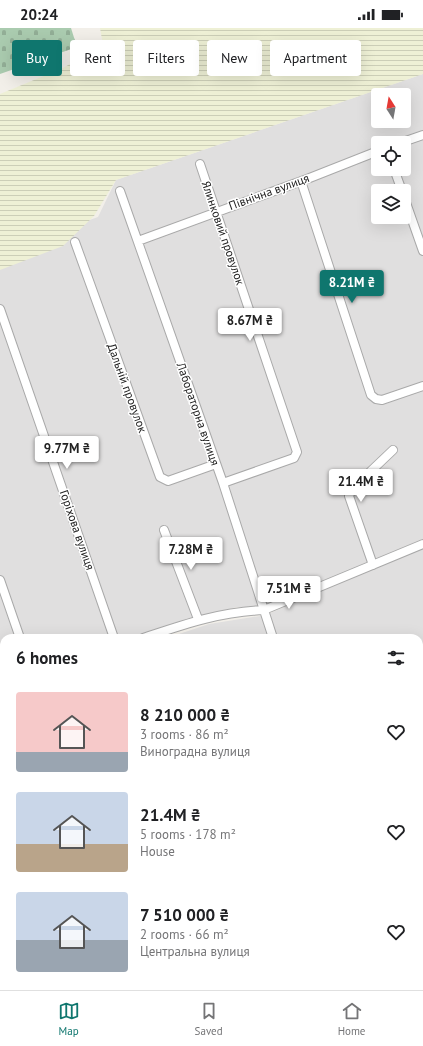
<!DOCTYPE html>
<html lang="en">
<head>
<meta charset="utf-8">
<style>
	body { margin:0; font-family:"PT Sans",sans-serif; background:#f2f2f2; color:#202124; height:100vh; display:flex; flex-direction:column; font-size:15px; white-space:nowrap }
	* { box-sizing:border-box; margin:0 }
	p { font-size:13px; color:#757577 }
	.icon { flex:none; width:22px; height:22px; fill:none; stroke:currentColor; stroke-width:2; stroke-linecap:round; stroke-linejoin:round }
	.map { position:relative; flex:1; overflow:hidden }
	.details { position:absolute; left:0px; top:606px; width:423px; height:356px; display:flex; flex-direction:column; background:#fff; border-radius:12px 12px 0 0; box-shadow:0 4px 16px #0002 }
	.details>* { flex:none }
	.hud { position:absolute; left:12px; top:12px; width:399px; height:36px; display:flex; gap:8px }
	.needle { width:26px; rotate:349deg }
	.fabs { position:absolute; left:371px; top:60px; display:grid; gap:8px }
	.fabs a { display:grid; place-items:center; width:40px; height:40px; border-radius:4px; background:#fff; box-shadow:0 4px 16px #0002; font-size:20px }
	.price { position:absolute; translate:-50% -34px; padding:0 9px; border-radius:4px; background:#fff; color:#222; font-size:13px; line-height:26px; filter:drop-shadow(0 1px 2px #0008) }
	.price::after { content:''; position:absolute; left:50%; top:24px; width:12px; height:9px; margin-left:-6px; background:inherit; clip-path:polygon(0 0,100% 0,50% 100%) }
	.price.active { background:#0f766e; color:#fff }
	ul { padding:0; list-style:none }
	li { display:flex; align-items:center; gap:12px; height:100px; padding:0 16px }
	li span { display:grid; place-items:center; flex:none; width:112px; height:80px; border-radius:4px; color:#555 }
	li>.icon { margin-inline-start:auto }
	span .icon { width:48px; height:48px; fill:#fffc; stroke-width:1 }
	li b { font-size:17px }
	h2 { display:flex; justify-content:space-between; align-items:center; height:48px; padding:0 16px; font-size:17px }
	.chip { padding:0 14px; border-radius:4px; background:#fff; box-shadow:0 4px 16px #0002; font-size:14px; line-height:36px }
	.chip.active { background:#0f766e; color:#fff }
	.status { display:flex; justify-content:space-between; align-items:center; height:28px; padding:0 20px; background:#fff; direction:ltr }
	.status svg { height:11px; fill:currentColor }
	.tabs { display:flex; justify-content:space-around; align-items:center; height:56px; border-top:1px solid #e0e0e0; background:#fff; font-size:11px; color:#757577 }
	.tabs a { display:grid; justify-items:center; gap:2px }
	.tabs .active { color:#0f766e }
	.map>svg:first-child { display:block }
	.residential { fill:#e0dfdf; fill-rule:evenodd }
	.farmland { fill:url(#farmland-rules) }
	.cemetery { fill:url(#cemetery-stones) }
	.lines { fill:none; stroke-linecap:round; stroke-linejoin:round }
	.minor-casing { stroke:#a9a9a9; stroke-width:10 }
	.minor { stroke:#fff; stroke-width:8 }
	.labels { text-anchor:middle; stroke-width:3; stroke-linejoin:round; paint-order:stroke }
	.street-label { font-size:12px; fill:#222; stroke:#fff }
</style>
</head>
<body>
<div class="status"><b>20:24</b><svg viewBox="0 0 49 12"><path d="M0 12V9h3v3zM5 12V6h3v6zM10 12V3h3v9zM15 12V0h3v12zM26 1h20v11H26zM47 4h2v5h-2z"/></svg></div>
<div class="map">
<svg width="423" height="962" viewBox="0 0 423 962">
	<defs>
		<pattern id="farmland-rules" width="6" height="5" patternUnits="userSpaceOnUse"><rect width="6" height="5" fill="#eef0d5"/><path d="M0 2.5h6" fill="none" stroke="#ccceb7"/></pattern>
		<pattern id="cemetery-stones" width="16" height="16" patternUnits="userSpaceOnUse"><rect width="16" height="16" fill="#aacbaf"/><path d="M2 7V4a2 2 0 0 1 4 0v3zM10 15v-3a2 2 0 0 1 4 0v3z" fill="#92ae96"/></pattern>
	</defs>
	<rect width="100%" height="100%" fill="#f2efe9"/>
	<!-- residential -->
	<path class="residential" d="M423 46V511L263 579H237L196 589 135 610H4V655L0 656V224L98 189 116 152ZM378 67H404V93H378ZM378 115H404V141H378ZM378 163H404V189H378Z
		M423 517V962H0V665L4 664V958H419V610H167L209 596 266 587Z"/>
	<!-- farmland -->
	<path class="farmland" d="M100 0H423V46L116 152 94 188 63 218 0 242V66L63 40 103 17Z"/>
	<!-- cemetery -->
	<path class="cemetery" d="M0 0H71L77 19 0 46Z"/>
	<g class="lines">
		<!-- minor casing -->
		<g class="minor-casing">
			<path id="minor" d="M400 115 423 107
				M200 136 297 424 294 430 223 455
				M394 141 402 163
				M301 153 371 367 376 371 382 372 423 358
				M120 163 223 455 273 610
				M404 169 423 223
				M138 213 307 151 378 123
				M75 214 160 449 168 453 216 436
				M0 281 114 610
				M164 502 198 591
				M373 537 349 468 352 461 393 422
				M0 552 20 610
				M143 610C185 596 219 584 264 582L423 516
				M0 657 4 656
				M419 658 423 669
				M0 800 4 812
				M0 951 4 949
				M159 958 163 962
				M395 958 396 962
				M282 962 292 959 302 962
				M350 962 358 958"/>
		</g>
		<!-- minor -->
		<use href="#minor" class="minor"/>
	</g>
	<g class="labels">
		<!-- street labels -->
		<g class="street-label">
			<text transform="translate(269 164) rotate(-20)" y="4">Північна вулиця</text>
			<text transform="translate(223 205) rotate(71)" y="4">Ялинковий провулок</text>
			<text transform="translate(127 360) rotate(70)" y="4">Дальній провулок</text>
			<text transform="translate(198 386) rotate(71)" y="4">Лабораторна вулиця</text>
			<text transform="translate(77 502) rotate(71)" y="4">Горіхова вулиця</text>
		</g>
	</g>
</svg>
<div class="fabs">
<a><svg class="needle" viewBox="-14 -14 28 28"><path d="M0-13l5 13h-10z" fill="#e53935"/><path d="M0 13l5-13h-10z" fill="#757577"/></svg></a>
<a><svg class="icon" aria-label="locate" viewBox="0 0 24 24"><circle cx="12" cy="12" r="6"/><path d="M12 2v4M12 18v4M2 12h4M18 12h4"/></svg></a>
<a><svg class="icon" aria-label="layers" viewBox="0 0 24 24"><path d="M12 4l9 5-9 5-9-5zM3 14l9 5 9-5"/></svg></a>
</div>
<b class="price active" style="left:352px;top:276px">8.21M ₴</b>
<b class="price" style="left:250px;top:314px">8.67M ₴</b>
<b class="price" style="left:67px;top:442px">9.77M ₴</b>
<b class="price" style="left:361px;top:475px">21.4M ₴</b>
<b class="price" style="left:191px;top:543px">7.28M ₴</b>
<b class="price" style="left:289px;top:582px">7.51M ₴</b>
<div class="hud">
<a class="chip active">Buy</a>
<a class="chip">Rent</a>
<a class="chip">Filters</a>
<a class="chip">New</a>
<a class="chip">Apartment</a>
</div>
<section class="details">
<h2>6 homes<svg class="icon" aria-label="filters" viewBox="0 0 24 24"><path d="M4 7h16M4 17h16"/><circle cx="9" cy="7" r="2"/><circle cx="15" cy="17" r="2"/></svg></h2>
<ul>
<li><span style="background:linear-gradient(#f6c9c9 75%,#9aa5b1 0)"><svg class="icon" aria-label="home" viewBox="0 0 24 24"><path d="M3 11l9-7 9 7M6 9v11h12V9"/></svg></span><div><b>8 210 000 ₴</b><p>3 rooms · 86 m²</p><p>Виноградна вулиця</p></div><svg class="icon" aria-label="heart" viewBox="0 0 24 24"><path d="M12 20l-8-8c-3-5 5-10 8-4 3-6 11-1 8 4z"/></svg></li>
<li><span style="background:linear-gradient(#c9d6e8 65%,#b9a48a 0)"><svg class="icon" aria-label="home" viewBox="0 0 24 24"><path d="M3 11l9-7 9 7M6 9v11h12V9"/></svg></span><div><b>21.4M ₴</b><p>5 rooms · 178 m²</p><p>House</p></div><svg class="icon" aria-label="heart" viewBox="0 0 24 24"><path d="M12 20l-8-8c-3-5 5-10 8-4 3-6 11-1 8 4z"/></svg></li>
<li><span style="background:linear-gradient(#c9d6e8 60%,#9aa5b1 0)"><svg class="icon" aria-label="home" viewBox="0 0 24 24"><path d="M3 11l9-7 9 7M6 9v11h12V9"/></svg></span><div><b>7 510 000 ₴</b><p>2 rooms · 66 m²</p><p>Центральна вулиця</p></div><svg class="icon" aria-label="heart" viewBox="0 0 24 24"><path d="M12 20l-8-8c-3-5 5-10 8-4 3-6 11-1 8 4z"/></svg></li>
</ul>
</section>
</div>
<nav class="tabs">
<a class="active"><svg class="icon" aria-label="map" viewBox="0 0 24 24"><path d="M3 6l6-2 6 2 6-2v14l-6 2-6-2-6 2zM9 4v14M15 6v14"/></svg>Map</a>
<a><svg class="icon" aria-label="saved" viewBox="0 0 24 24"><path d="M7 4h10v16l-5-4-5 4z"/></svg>Saved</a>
<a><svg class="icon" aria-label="home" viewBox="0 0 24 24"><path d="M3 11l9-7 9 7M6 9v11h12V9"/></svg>Home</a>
</nav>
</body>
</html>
